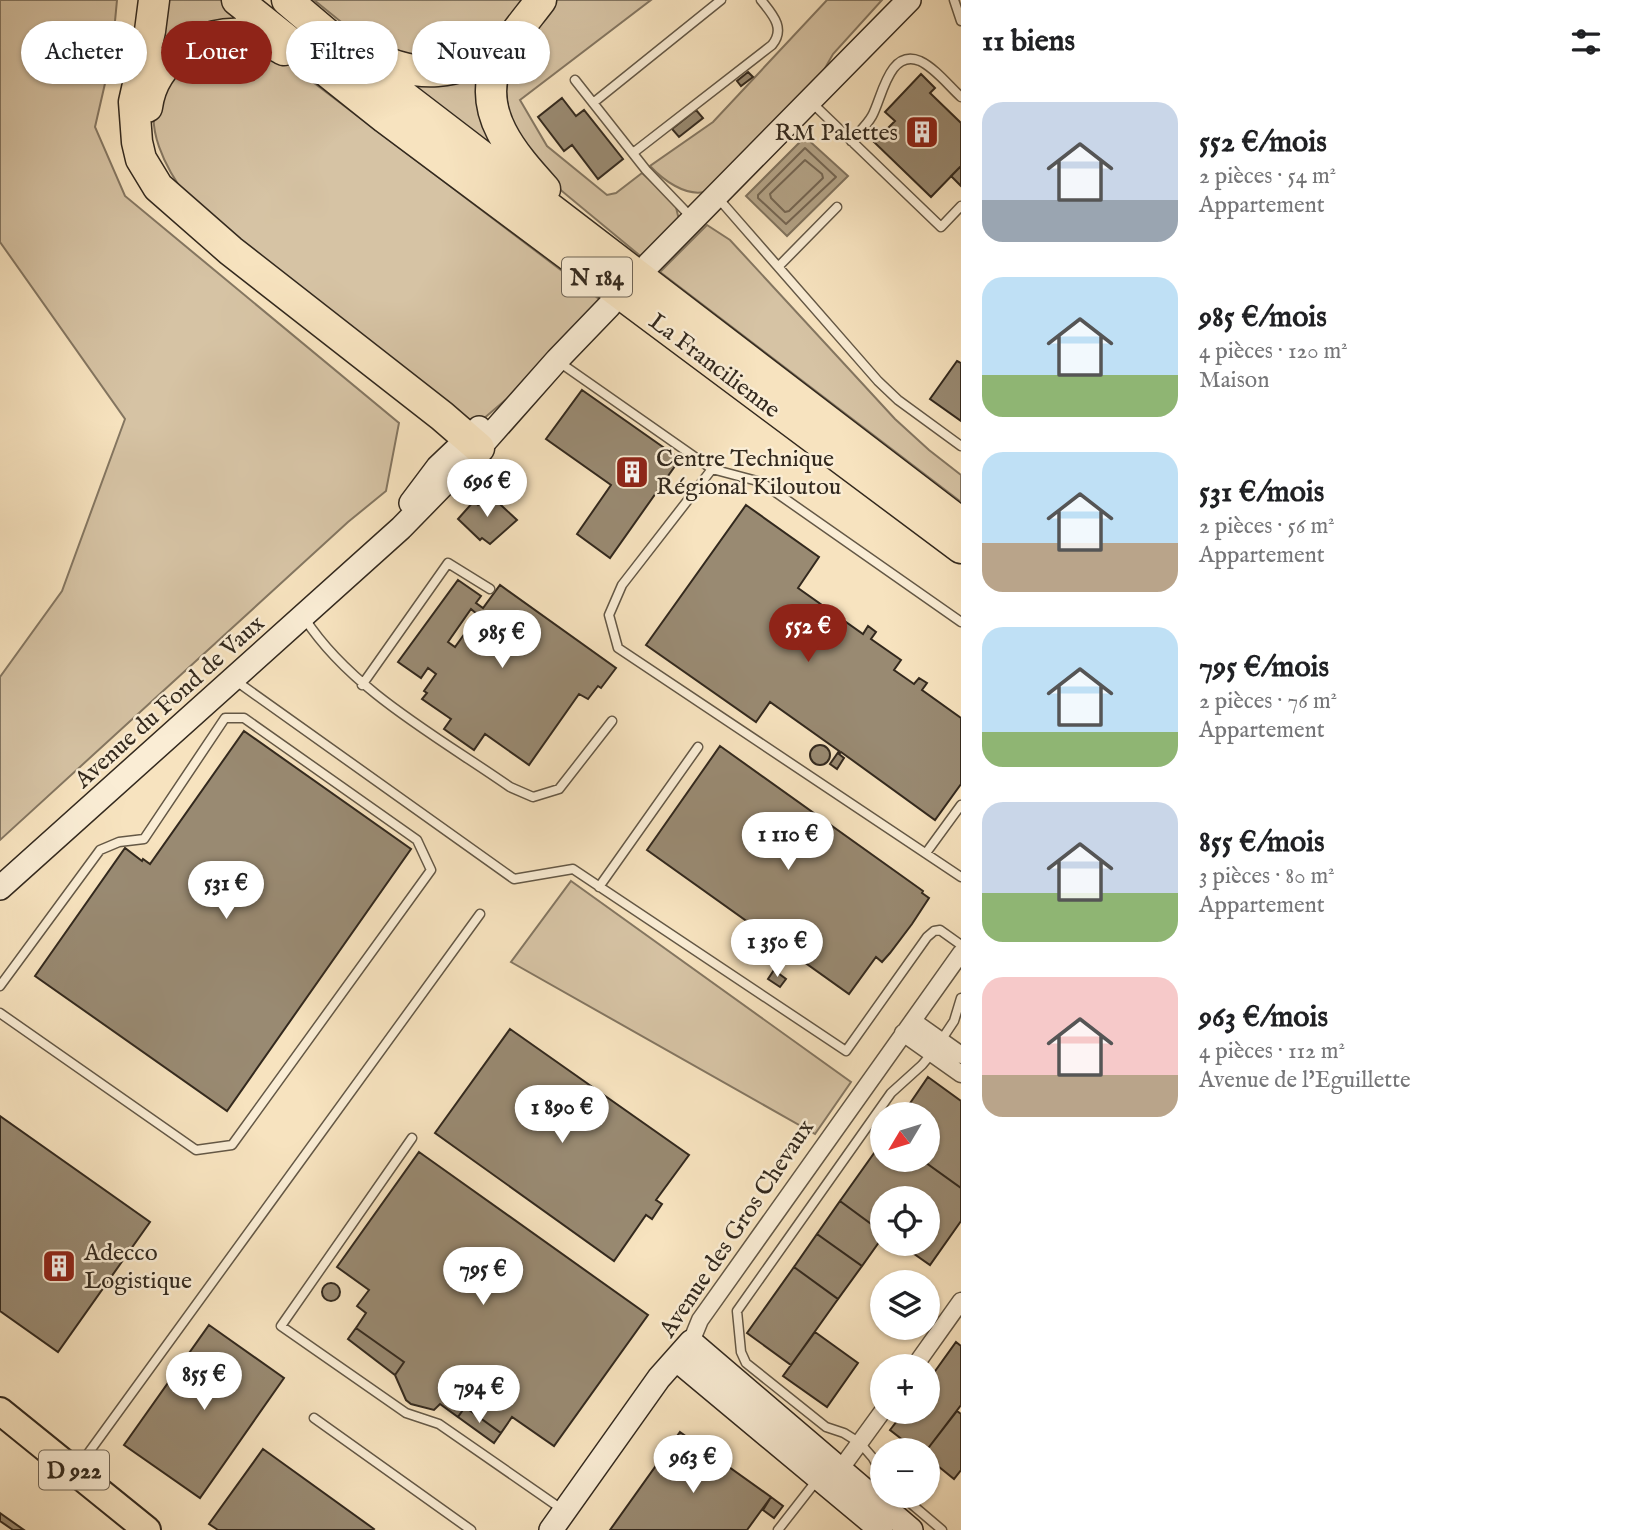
<!DOCTYPE html>
<html lang="fr">
<head>
<meta charset="utf-8">
<style>
	body { margin:0; font-family:"IM FELL English",serif; background:#f2f2f2; color:#202124; height:100vh; display:flex; flex-direction:column; font-size:26px; white-space:nowrap }
	* { box-sizing:border-box; margin:0 }
	p { font-size:23px; color:#757577 }
	.icon { flex:none; width:38px; height:38px; fill:none; stroke:currentColor; stroke-width:2; stroke-linecap:round; stroke-linejoin:round }
	.map { position:relative; flex:1; overflow:hidden }
	.drawer { display:flex; flex-direction:column; background:#fff; width:665px }
	.drawer>* { flex:none }
	.banner { position:absolute; left:21px; top:21px; width:665px; height:63px; display:flex; gap:14px }
	.needle { width:46px; rotate:232deg }
	.buttons { position:absolute; left:870px; top:1102px; display:grid; gap:14px }
	.buttons a { display:grid; place-items:center; width:70px; height:70px; border-radius:50%; background:#fff; box-shadow:0 2px 5px #0004; font-size:35px }
	.price { position:absolute; translate:-50% -60px; padding:0 16px; border-radius:24px; background:#fff; color:#222; font-size:23px; line-height:46px; filter:drop-shadow(0 2px 4px #0008) }
	.price::after { content:''; position:absolute; left:50%; top:42px; width:21px; height:16px; margin-left:-10px; background:inherit; clip-path:polygon(0 0,100% 0,50% 100%) }
	.price.on { background:#8f2418; color:#fff }
	ul { padding:0; list-style:none }
	li { display:flex; align-items:center; gap:21px; height:175px; padding:0 21px }
	li span { display:grid; place-items:center; flex:none; width:196px; height:140px; border-radius:21px; color:#555 }
	li>.icon { margin-inline-start:auto }
	span .icon { width:84px; height:84px; fill:#fffc; stroke-width:1 }
	li b { font-size:30px }
	h2 { display:flex; justify-content:space-between; align-items:center; height:84px; padding:0 21px; font-size:30px }
	.pill { padding:0 24px; border-radius:32px; background:#fff; box-shadow:0 2px 5px #0004; font-size:24px; line-height:63px }
	.pill.on { background:#8f2418; color:#fff }
	main { display:flex; flex:1; min-height:0 }
	.map>svg:first-child { display:block }
	.green { fill:#d6c3a4; stroke:#847661; stroke-width:2 }
	.water { fill:#b4a488; stroke:#80735e; stroke-width:2 }
	.lines { fill:none; stroke-linecap:round; stroke-linejoin:round }
	.shore { stroke:#746653; stroke-width:2 }
	.building { fill:#998a72; stroke:#33291e; stroke-width:2; fill-rule:evenodd }
	.lane-casing { stroke:#645846; stroke-width:11 }
	.street-casing { stroke:#645846; stroke-width:19 }
	.secondary-casing { stroke:#33291e; stroke-width:26 }
	.primary-casing { stroke:#33291e; stroke-width:30 }
	.highway-casing { stroke:#33291e; stroke-width:33 }
	.lane { stroke:#faedd5; stroke-width:8 }
	.street { stroke:#faedd5; stroke-width:16 }
	.secondary { stroke:#faedd5; stroke-width:23 }
	.primary { stroke:#f7e3bf; stroke-width:26 }
	.highway { stroke:#f7e3bf; stroke-width:30 }
	.labels { text-anchor:middle; stroke-width:5; stroke-linejoin:round; paint-order:stroke }
	.shield { fill:#faedd5; stroke:#6f6455; stroke-width:2 }
	.shield-label { font-size:23px; font-weight:bold; fill:#33291e }
	.poi-label { font-size:24px; fill:#33291e; stroke:#faedd5; text-anchor:start }
	.street-label { font-size:24px; fill:#33291e; stroke:#faedd5 }
</style>
</head>
<body>
<main>
<div class="map">
<svg width="961" height="1530" viewBox="0 0 961 1530">
	<rect width="100%" height="100%" fill="#f7e3bf"/>
	<filter id="stains"><feTurbulence type="fractalNoise" baseFrequency=".00286" numOctaves="4"/><feColorMatrix values="0 0 0 0 .2 0 0 0 0 .09 0 0 0 0 .02 0 0 0 .5 -.17"/></filter>
	<radialGradient id="worn" r=".72"><stop offset=".6" stop-color="#630" stop-opacity="0"/><stop offset="1" stop-color="#630" stop-opacity=".3"/></radialGradient>
	<!-- green -->
	<path class="green" d="M0 0H117L112 53 95 127 125 196 399 423 386 491 348 522 0 840V677L62 591 125 419 0 242Z
		M161 0H222L249 21 156 67Z
		M314 0H532L506 36 457 62 392 56 356 34Z
		M552 0H651L520 100 547 146 607 195 616 193 642 173 675 203 679 220 644 259 534 168 498 89Z
		M827 0H882L833 54 820 77 704 192C685 196 663 180 650 166L713 122Z
		M206 46 263 48 289 64 603 302 531 378 482 420 466 421 189 200C168 172 139 123 162 88 172 74 194 58 206 46Z
		M485 65 504 158 403 79Z
		M707 225 730 240 895 419 929 450 961 475V502L660 272Z
		M571 881 851 1082 815 1134 511 962Z"/>
	<!-- water -->
	<path class="water" d="M805 137 848 176 787 236 746 196Z"/>
	<g class="lines">
		<!-- shore -->
		<path class="shore" d="M805 148 836 177 786 224 758 198V195Z
			M805 160 822 174 823 178 789 211 785 212 771 198 770 194Z"/>
	</g>
	<!-- building -->
	<path class="building" d="M748 72 753 77 741 86 737 81Z
		M921 74 935 88 930 93 961 123V166L931 197 874 142 895 121 885 112Z
		M562 98 576 116 584 110 623 159 598 179 572 145 564 151 538 117Z
		M696 110 703 118 679 137 672 129Z
		M961 166V186L951 176Z
		M957 361 961 363V421L930 399Z
		M582 390 680 459 610 558 577 534 611 485 546 439Z
		M489 494 517 520 490 544 482 538 480 540 458 519 474 501 478 505Z
		M746 505 819 557 798 588 863 634 868 626 876 632 871 639 901 660 894 670 914 684 919 678 927 683 922 690 961 718V784L935 820 841 752 839 754 844 758 837 769 830 764 839 751 770 702 756 722 646 645Z
		M458 580 481 596 476 603 483 608 500 585 616 668 601 688 598 686 588 699 579 694 529 765 485 734 474 750 444 729 451 719 422 699 427 693 424 691 436 674 428 668 421 678 398 662ZM471 609 478 615 455 647 448 642Z
		M244 731 411 849 227 1111 35 976 125 848 142 861 143 859 150 864Z
		M810 755a10 10 0 1 1 20 0a10 10 0 1 1-20 0Z
		M720 746 923 891 922 893 929 898 912 924 890 953 882 962 876 957 849 994 647 850Z
		M774 970 786 979 780 987 768 979Z
		M510 1029 689 1155 656 1200 662 1204 652 1219 646 1215 614 1261 435 1133Z
		M928 1077 961 1101V1188L922 1160H928V1115H902Z
		M0 1116 150 1222 58 1352 0 1311Z
		M882 1142V1160H922L961 1188V1221L930 1265 900 1244H928V1199H882V1232L840 1201Z
		M419 1152 648 1315 554 1446 512 1417 501 1433 465 1407 458 1417 440 1404 434 1410 411 1404 406 1400 395 1375 404 1362 356 1328 366 1313 357 1306 369 1290 337 1267Z
		M840 1201 882 1232V1238L862 1266 817 1234Z
		M817 1234 862 1266 838 1299 794 1267Z
		M794 1267 838 1299 791 1365 747 1333Z
		M322 1292a9 9 0 1 1 18 0a9 9 0 1 1-18 0Z
		M209 1325 284 1378 200 1498 124 1445Z
		M356 1328 404 1362 395 1375 348 1339Z
		M815 1332 858 1363 827 1407 783 1376Z
		M956 1342 961 1346V1405L926 1451H917L890 1430 904 1412H928V1381Z
		M465 1407 501 1433 494 1443 458 1417Z
		M957 1411 961 1414V1470L954 1479 928 1458 926 1451Z
		M680 1432 771 1497 747 1530H610Z
		M263 1449 374 1529 373 1530H218L209 1524Z
		M771 1497 783 1506 774 1518 763 1510Z
		M0 1513 24 1530H13L0 1521Z"/>
	<g class="lines">
		<!-- lane casing -->
		<g class="lane-casing">
			<path id="lane" d="M954 0 961 21
				M575 80 646 170 691 217
				M810 101 941 227 961 206
				M593 103 721 0
				M851 141C858 133 867 125 872 116 882 98 889 48 920 61 935 68 949 86 961 97
				M633 153 772 45C786 28 772 14 761 0
				M718 198 878 381 898 400 961 446
				M779 266 837 207
				M559 362 712 469 622 585 609 615 618 648 961 877
				M712 469 761 482 961 622
				M305 619C352 691 440 738 510 787L533 797 559 789 612 721
				M236 681 514 879 573 869 846 1051 927 937 934 931 940 930 961 945
				M362 685 448 563 490 589
				M926 853 961 805
				M599 887 698 747
				M0 986 100 850 119 842 144 839 225 718H244L417 840 431 870 232 1145 196 1150 0 1013
				M940 1042 954 1021 961 998
				M412 1138 281 1326 406 1413 439 1424 563 1510
				M314 1418 471 1530
				M76 1470 480 914
				M882 1474 873 1458 860 1443 844 1433 826 1427 746 1363 741 1352 737 1311 891 1093 922 1065 932 1053
				M902 1496 942 1530
				M778 1530 817 1480"/>
		</g>
		<!-- street casing -->
		<g class="street-casing">
			<path id="street" d="M913 1021 961 1055
				M903 1033 961 1074
				M691 1342 700 1320 961 953
				M914 1367 961 1301
				M834 1478 882 1412"/>
		</g>
		<!-- secondary casing -->
		<g class="secondary-casing">
			<path id="secondary" d="M649 264 909 0
				M411 503 438 467 479 428
				M0 888 401 528 479 448 557 360 609 306
				M677 1360 881 1530
				M551 1530 659 1378 691 1342 911 1530"/>
		</g>
		<!-- primary casing -->
		<g class="primary-casing">
			<path id="primary" d="M0 1411 147 1530"/>
		</g>
		<!-- highway casing -->
		<g class="highway-casing">
			<path id="highway" d="M154 0 150 31 134 102 137 142 141 159 158 187 231 251 442 416 479 448
				M237 0 385 118 961 548
				M287 0 372 72 961 523
				M541 0C526 20 508 40 497 63 476 112 514 155 545 189
				M363 51C415 81 461 78 508 41
				M147 107C153 60 202 27 249 35 261 37 273 44 284 50"/>
		</g>
		<!-- lane -->
		<use href="#lane" class="lane"/>
		<!-- street -->
		<use href="#street" class="street"/>
		<!-- secondary -->
		<use href="#secondary" class="secondary"/>
		<!-- primary -->
		<use href="#primary" class="primary"/>
		<!-- highway -->
		<use href="#highway" class="highway"/>
	</g>
	<!-- icons -->
	<defs>
		<g id="building-square" transform="scale(1.75)"><rect x="-9" y="-9" width="18" height="18" rx="4" fill="#8f2418" stroke="#faedd5"/><path d="M-4-6H4V6H1V3H-1V6H-4ZM-2.5-4.3h1.7v1.8h-1.7ZM.8-4.3h1.7v1.8H.8ZM-2.5-1h1.7V.8h-1.7ZM.8-1h1.7V.8H.8Z" fill="#fff"/></g>
	</defs>
	<g fill-rule="evenodd">
		<use href="#building-square" x="922" y="132"/>
		<use href="#building-square" x="632" y="472"/>
		<use href="#building-square" x="59" y="1266"/>
	</g>
	<g class="labels">
		<!-- shield labels -->
		<g class="shield">
			<rect x="562" y="257.5" width="70" height="39" rx="5"/>
			<rect x="39" y="1450.5" width="70" height="39" rx="5"/>
		</g>
		<g class="shield-label">
			<text x="597" y="285">N 184</text>
			<text x="74" y="1478">D 922</text>
		</g>
		<!-- poi labels -->
		<g class="poi-label">
			<text x="898" y="140" text-anchor="end">RM Palettes</text>
			<text x="656" y="466">Centre Technique<tspan x="656" dy="28">Régional Kiloutou</tspan></text>
			<text x="84" y="1260">Adecco<tspan x="84" dy="28">Logistique</tspan></text>
		</g>
		<!-- street labels -->
		<g class="street-label">
			<text transform="translate(715 365) rotate(37)" y="8">La Francilienne</text>
			<text transform="translate(169 701) rotate(-42)" y="8">Avenue du Fond de Vaux</text>
			<text transform="translate(736 1228) rotate(-56)" y="8">Avenue des Gros Chevaux</text>
		</g>
	</g>
	<rect width="100%" height="100%" filter="url(#stains)"/>
	<rect width="100%" height="100%" fill="url(#worn)"/>
</svg>
<div class="buttons">
<a><svg class="needle" viewBox="-14 -14 28 28"><path d="M0-13l5 13h-10z" fill="#e53935"/><path d="M0 13l5-13h-10z" fill="#757577"/></svg></a>
<a><svg class="icon" aria-label="locate" viewBox="0 0 24 24"><circle cx="12" cy="12" r="6"/><path d="M12 2v4M12 18v4M2 12h4M18 12h4"/></svg></a>
<a><svg class="icon" aria-label="layers" viewBox="0 0 24 24"><path d="M12 4l9 5-9 5-9-5zM3 14l9 5 9-5"/></svg></a>
<a>+</a>
<a>−</a>
</div>
<b class="price" style="left:487px;top:519px">696 €</b>
<b class="price on" style="left:808px;top:664px">552 €</b>
<b class="price" style="left:502px;top:670px">985 €</b>
<b class="price" style="left:788px;top:872px">1 110 €</b>
<b class="price" style="left:226px;top:921px">531 €</b>
<b class="price" style="left:777px;top:979px">1 350 €</b>
<b class="price" style="left:562px;top:1145px">1 890 €</b>
<b class="price" style="left:483px;top:1307px">795 €</b>
<b class="price" style="left:204px;top:1412px">855 €</b>
<b class="price" style="left:479px;top:1425px">794 €</b>
<b class="price" style="left:693px;top:1495px">963 €</b>
<div class="banner">
<a class="pill">Acheter</a>
<a class="pill on">Louer</a>
<a class="pill">Filtres</a>
<a class="pill">Nouveau</a>
</div>
</div>
<section class="drawer">
<h2>11 biens<svg class="icon" aria-label="filters" viewBox="0 0 24 24"><path d="M4 7h16M4 17h16"/><circle cx="9" cy="7" r="2"/><circle cx="15" cy="17" r="2"/></svg></h2>
<ul>
<li><span style="background:linear-gradient(#c9d6e8 70%,#9aa5b1 0)"><svg class="icon" aria-label="home" viewBox="0 0 24 24"><path d="M3 11l9-7 9 7M6 9v11h12V9"/></svg></span><div><b>552 €/mois</b><p>2 pièces · 54 m²</p><p>Appartement</p></div></li>
<li><span style="background:linear-gradient(#bfe0f5 70%,#8fb573 0)"><svg class="icon" aria-label="home" viewBox="0 0 24 24"><path d="M3 11l9-7 9 7M6 9v11h12V9"/></svg></span><div><b>985 €/mois</b><p>4 pièces · 120 m²</p><p>Maison</p></div></li>
<li><span style="background:linear-gradient(#bfe0f5 65%,#b9a48a 0)"><svg class="icon" aria-label="home" viewBox="0 0 24 24"><path d="M3 11l9-7 9 7M6 9v11h12V9"/></svg></span><div><b>531 €/mois</b><p>2 pièces · 56 m²</p><p>Appartement</p></div></li>
<li><span style="background:linear-gradient(#bfe0f5 75%,#8fb573 0)"><svg class="icon" aria-label="home" viewBox="0 0 24 24"><path d="M3 11l9-7 9 7M6 9v11h12V9"/></svg></span><div><b>795 €/mois</b><p>2 pièces · 76 m²</p><p>Appartement</p></div></li>
<li><span style="background:linear-gradient(#c9d6e8 65%,#8fb573 0)"><svg class="icon" aria-label="home" viewBox="0 0 24 24"><path d="M3 11l9-7 9 7M6 9v11h12V9"/></svg></span><div><b>855 €/mois</b><p>3 pièces · 80 m²</p><p>Appartement</p></div></li>
<li><span style="background:linear-gradient(#f6c9c9 70%,#b9a48a 0)"><svg class="icon" aria-label="home" viewBox="0 0 24 24"><path d="M3 11l9-7 9 7M6 9v11h12V9"/></svg></span><div><b>963 €/mois</b><p>4 pièces · 112 m²</p><p>Avenue de l'Eguillette</p></div></li>
</ul>
</section>
</main>
</body>
</html>
